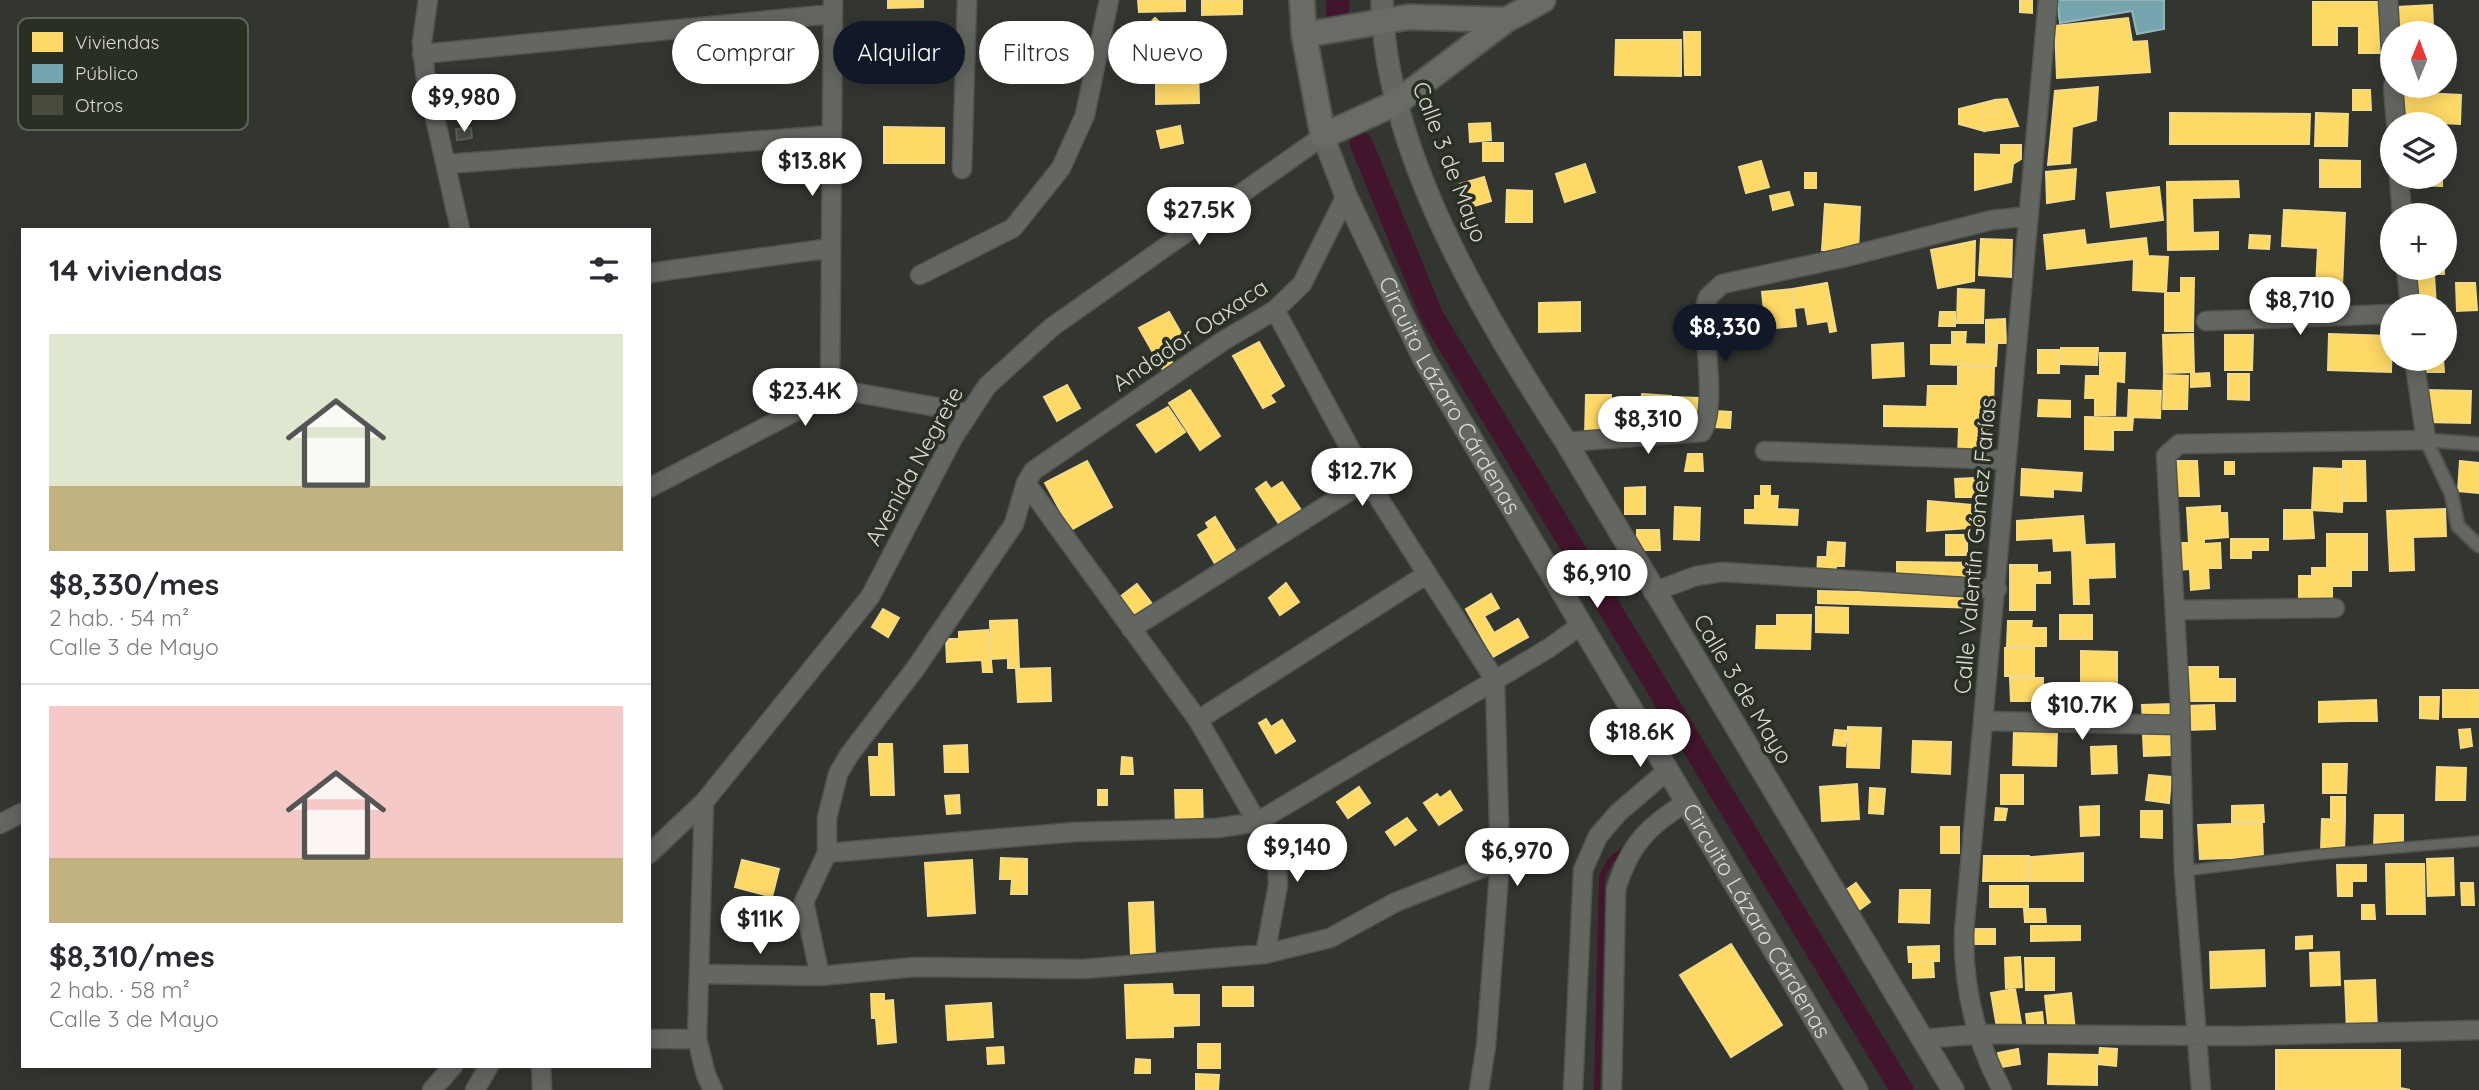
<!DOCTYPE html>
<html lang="es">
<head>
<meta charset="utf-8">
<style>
	body { margin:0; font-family:Quicksand,sans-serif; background:#f2f2f3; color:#2b2b33; height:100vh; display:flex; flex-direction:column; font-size:26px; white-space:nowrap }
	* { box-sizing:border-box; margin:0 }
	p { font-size:23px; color:#7c7c81 }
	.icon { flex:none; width:38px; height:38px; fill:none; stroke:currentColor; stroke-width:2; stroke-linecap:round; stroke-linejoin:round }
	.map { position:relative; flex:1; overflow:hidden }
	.side { position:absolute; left:21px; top:228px; width:630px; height:840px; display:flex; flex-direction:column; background:#fff; border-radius:0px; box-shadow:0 4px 18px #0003 }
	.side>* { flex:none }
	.top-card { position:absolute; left:672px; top:21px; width:665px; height:63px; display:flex; gap:14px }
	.needle { width:46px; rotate:1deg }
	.controls { position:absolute; left:2380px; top:21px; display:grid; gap:14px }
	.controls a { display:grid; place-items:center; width:77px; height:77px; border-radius:50%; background:#fff; box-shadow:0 4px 18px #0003; font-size:35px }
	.price { position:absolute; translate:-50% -60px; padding:0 16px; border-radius:24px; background:#fff; color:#222; font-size:23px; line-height:46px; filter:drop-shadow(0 2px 4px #0008) }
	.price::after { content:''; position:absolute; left:50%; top:42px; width:21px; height:16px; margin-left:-10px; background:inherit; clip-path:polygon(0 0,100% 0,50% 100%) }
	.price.current { background:#111827; color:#fff }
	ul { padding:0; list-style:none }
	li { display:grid; align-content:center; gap:14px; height:371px; padding:0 28px }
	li+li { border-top:2px solid #e1e1e2 }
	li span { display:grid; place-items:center; height:217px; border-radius:0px; color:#555 }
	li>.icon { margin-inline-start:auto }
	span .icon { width:126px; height:126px; fill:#fffc; stroke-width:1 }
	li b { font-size:30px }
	h2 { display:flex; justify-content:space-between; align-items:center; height:84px; padding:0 28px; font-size:30px }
	.tag { padding:0 24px; border-radius:32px; background:#fff; box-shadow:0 4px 18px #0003; font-size:24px; line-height:63px }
	.tag.current { background:#111827; color:#fff }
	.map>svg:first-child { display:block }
	.homes { fill:#ffd966; stroke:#f3da87; stroke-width:2 }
	.public { fill:#76a5af; stroke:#93b5ba; stroke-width:2 }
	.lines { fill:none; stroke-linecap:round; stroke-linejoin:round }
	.stream { stroke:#42152d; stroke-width:6 }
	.canal { stroke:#42152d; stroke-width:23 }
	.building { fill:#474c3f; stroke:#5b5d58; stroke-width:2 }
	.service-casing { stroke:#51534d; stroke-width:12 }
	.pedestrian-casing { stroke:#51534d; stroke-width:16 }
	.minor-casing { stroke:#51534d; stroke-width:21 }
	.tertiary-casing { stroke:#51534d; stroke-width:24 }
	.secondary-casing { stroke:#51534d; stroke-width:28 }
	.service { stroke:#646662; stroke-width:9 }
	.pedestrian { stroke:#646662; stroke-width:12 }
	.minor { stroke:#646662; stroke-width:18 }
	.tertiary { stroke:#646662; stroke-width:21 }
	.secondary { stroke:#696c64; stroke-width:24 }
	.labels { text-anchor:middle; stroke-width:7; stroke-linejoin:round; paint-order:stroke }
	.street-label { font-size:23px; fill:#d8dbd3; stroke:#2a2f23 }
	.key { fill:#2a2f23; stroke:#5e6358; stroke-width:2 }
	.key-label { font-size:19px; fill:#d8dbd3 }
</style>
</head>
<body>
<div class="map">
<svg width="2479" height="1090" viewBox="0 0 2479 1090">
	<rect width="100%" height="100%" fill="#333630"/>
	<!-- homes -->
	<path class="homes" d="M888 0H923V7L888 8Z
		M1138 0H1185V11L1139 12Z
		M1202 0H1242V14L1202 15Z
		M2020 0H2032V13L2020 12Z
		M2313 2H2382L2383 53H2359V26H2337V45H2313Z
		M2432 5 2433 26 2398 28 2397 7Z
		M1155 18 1168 30 1175 23 1181 28 1176 35 1189 37 1188 61H1158L1139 34Z
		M2128 18 2132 42 2147 41 2150 72 2057 78 2055 26Z
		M1684 32H1700V75H1685Z
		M1616 40H1681V76L1615 75Z
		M1198 53H1218L1219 62H1199Z
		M1156 66H1198L1199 103 1156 104Z
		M2098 87 2096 120 2072 127 2070 163 2048 165 2055 91Z
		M2353 90H2370L2371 110H2353Z
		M2402 92 2461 95 2460 124 2401 121Z
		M2007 99 2018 126 1984 131 1982 112H1997L1995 100Z
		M1995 100 1997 112H1982L1984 131 1959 124V109Z
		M2170 113 2310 114 2309 144H2170Z
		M2316 113 2348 114 2347 146H2315Z
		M1490 123 1491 140 1470 142 1469 124Z
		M1180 126 1183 143 1161 148 1157 131Z
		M884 127 944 128V163H884Z
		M1483 143H1503V161H1483Z
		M2001 145H2021V159L2013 164 2011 182 1975 190V154L2001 155Z
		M2320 160 2360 161V187H2320Z
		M1761 161 1769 187 1746 193 1739 167Z
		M1585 164 1595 192 1565 202 1556 174Z
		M2076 169 2074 199 2047 203 2046 172Z
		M1805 173H1816V188H1805Z
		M1484 177 1491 201 1467 208 1460 184Z
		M2405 177H2442V186L2405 185Z
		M2238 181 2239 197 2192 198 2193 233 2218 232V249L2168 250 2167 182Z
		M2159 187 2163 220 2111 227 2107 193Z
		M1507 190 1532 191V222H1506Z
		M1789 192 1793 205 1773 210 1770 196Z
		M1825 204 1860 207 1858 252 1822 250Z
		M2284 210 2345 213 2342 288 2316 287 2318 248 2282 246Z
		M2084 230 2086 245 2146 238 2148 256 2168 257 2166 292 2133 290 2134 259 2047 269 2044 235Z
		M2250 235 2270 236 2269 249 2249 248Z
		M1981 239 2012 240 2011 277 1979 275Z
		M1975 241 1974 281 1938 288 1931 250Z
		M2415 268H2444V274H2434L2436 306H2411L2409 275H2416Z
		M2181 278H2194L2193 331H2165V293H2181Z
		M1827 283 1836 331 1830 332 1828 321 1808 324 1805 307 1795 308 1792 289Z
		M2456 283H2475L2477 310 2457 311Z
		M1792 289 1796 326 1766 329 1762 292Z
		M1958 289 1984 290 1983 323H1957Z
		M1580 302V331L1539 332V303Z
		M1169 312 1181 333 1162 344 1173 364 1163 370 1139 328Z
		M1940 312H1955V326H1939Z
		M2005 319 2006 343H1986V320Z
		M1952 332H1966L1965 344 1997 345 1996 366 1931 364V345H1952Z
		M2193 334 2194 372 2164 373 2163 335Z
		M2329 334 2392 336 2391 372 2328 370Z
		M2225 335H2253L2252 370H2225Z
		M1259 342 1284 386 1270 395 1275 402 1263 408 1233 356Z
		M1903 343 1904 376 1873 378 1872 345Z
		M2061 348H2098L2097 365 2061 364Z
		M2038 350H2059V373H2038Z
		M2100 353H2125L2124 382 2116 381 2115 415H2095V398H2085L2086 376H2100Z
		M2416 359H2443L2444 372H2416Z
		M1958 366 1994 367 1993 408 1981 457H1958L1959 427 1884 426V406L1927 407 1928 386H1958Z
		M2209 373 2210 386 2191 387V374Z
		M2228 374H2249V400L2228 399Z
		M2164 375 2188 376 2187 409H2163Z
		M1067 385 1080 408 1057 421 1044 397Z
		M1190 390 1220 436 1200 450 1169 403Z
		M2129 390 2161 391 2160 418 2128 417Z
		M2425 390 2471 391 2470 423 2424 422Z
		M1642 394 1671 396 1667 432 1639 429Z
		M1586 395H1611V437H1585Z
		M1674 397 1698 398 1697 428H1687V417L1673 416Z
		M2039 400 2070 401V417L2038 416Z
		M1168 407 1185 432 1156 452 1137 425Z
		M1714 411 1731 412 1730 428 1714 427Z
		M2085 417 2133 418 2132 430H2113V450L2085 449Z
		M1688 454H1702L1703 471H1685Z
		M1087 461 1112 507 1071 530 1045 483Z
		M2172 461H2197L2199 496H2173Z
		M2343 461H2365L2366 501H2344Z
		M2460 461 2479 463V493L2458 491Z
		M2225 462H2234V474H2225Z
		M2314 468 2343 469 2342 512 2312 510Z
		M2022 469 2082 473 2081 491 2053 489V497L2021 495Z
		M1974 478V497H1956L1955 479Z
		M1266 482 1271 489 1282 482 1301 510 1279 524 1256 489Z
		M1761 486H1770V496H1778L1777 509 1798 510 1797 525 1745 523V510H1755V496H1761Z
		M1645 487V514H1625V488Z
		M1928 501 1983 506V527L1927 531Z
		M2220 506V513H2227L2228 537 2204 539V544L2220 543 2221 568H2208L2209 588 2191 590 2190 569 2178 570 2176 543H2189L2187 508Z
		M1675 507 1700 508 1699 540 1674 539Z
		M2445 509 2446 536 2413 537 2414 570 2390 571 2387 511Z
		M2284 510H2312L2314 538 2284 539Z
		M2083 516 2085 545 2114 544 2115 577 2088 578 2089 604H2074L2072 550 2054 551 2053 538 2017 540V521Z
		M1215 517 1238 555 1217 567 1198 535 1209 528 1206 523Z
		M1637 530H1659L1660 550H1637Z
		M2327 534H2367V570H2351V586H2332V607H2299V576H2312V568H2327Z
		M1946 535H1967V555H1946Z
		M2231 539H2268V550H2251V558H2231Z
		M1828 542 1845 543 1844 566H1836L1835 578H1817L1818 557H1827Z
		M1897 562 1981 563 1980 584 1897 582Z
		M2010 565H2037V573L2050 572V583H2035V610H2010Z
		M1286 583 1299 602 1280 615 1269 598Z
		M1137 584 1156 609 1134 625 1116 600Z
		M1818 591 1979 595 1978 608 1818 603Z
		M1491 594 1499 608 1484 616 1494 633 1518 619 1528 637 1493 657 1466 609Z
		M1816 607 1848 608V633L1816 632Z
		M883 609 899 618 888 637 872 627Z
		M1777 615H1811L1810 649 1756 648 1757 626H1777Z
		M2060 615H2092V639H2060Z
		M1017 620 1019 668H1008V658L991 659 990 621Z
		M2008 621H2032L2031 628H2046V646H2007Z
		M988 630 992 672H983L982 660 947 662 946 639H959V632Z
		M2005 648H2034V676H2005Z
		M2081 651 2117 652V717H2094L2095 687H2081Z
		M2184 667H2218V679H2235V701H2184Z
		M1050 668 1051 701 1018 702 1016 669Z
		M2010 678H2043V701H2011Z
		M2443 690H2479V717H2443Z
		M2420 697H2439L2438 719 2420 718Z
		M2376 700 2377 721H2347L2346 701Z
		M2346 701 2347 721 2319 722V702Z
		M2172 704V723L2143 724 2142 705Z
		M2214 705 2215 729 2186 730 2185 706Z
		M1266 719 1271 727 1282 720 1295 741 1276 753 1259 723Z
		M1848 727 1881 728 1879 768 1847 767Z
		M2470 729 2472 746 2461 748 2459 730Z
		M1835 730 1847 731 1845 746 1833 745Z
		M2014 731 2057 732 2056 766 2013 765Z
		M2170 734V755L2144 756 2143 735Z
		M1913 741 1951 742 1950 774 1912 772Z
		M879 744H892L894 795H871L869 757H879Z
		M967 745 968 772H945L944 746Z
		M2116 746 2117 773 2092 774 2091 747Z
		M1122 757 1132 758 1133 774H1121Z
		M2323 764H2347L2346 793H2323Z
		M2437 767 2466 768 2465 800H2436Z
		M2001 775H2023V804H2001Z
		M2149 775 2171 777 2169 803 2146 800Z
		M1857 784 1859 819 1822 821 1820 787Z
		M1359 787 1370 803 1348 818 1337 802Z
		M1870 788 1885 789 1883 814 1869 813Z
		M1098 790H1107V805H1098Z
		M1175 790H1202L1203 828 1176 829Z
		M1450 791 1462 810 1439 825 1424 803 1437 794 1440 798Z
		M959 795 960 813 947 814 945 796Z
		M2331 797H2345V820H2331Z
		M2263 805 2264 822H2232V806Z
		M2099 806V835L2081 836 2080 807Z
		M1996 808 2007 809 2005 820H1995Z
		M2141 811H2162V838L2141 837Z
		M2375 815H2403V847H2374Z
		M1407 818 1416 830 1395 845 1386 832Z
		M2322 819 2345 820 2344 852 2321 851Z
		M2262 823 2263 857 2200 859 2198 825Z
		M1320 827 1338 853 1319 865 1302 839Z
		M1941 827H1959V853H1941Z
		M2083 853V881H2031V857Z
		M1984 856H2029V881H1983Z
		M1001 858 1027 859V894H1011L1012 879H1000Z
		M2453 858 2454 895 2428 896 2427 859Z
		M742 860 779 869 772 897 735 887Z
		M972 860 975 913 928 916 925 863Z
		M2386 864H2424L2425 914H2387Z
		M2337 865H2366V881H2352V896H2338Z
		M1856 883 1870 902 1856 912 1842 893Z
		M2461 883H2473L2474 905H2462Z
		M1990 886H2028V907H1990Z
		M1900 890H1930L1929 923 1899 922Z
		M1153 902 1155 954 1131 955 1129 903Z
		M2362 905H2374L2375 919H2362Z
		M2024 909H2045L2046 922H2025Z
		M2031 926H2080V940L2031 941Z
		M1973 929H1995V944H1974Z
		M2312 936V948L2296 949V937Z
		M1731 944 1782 1025 1731 1057 1680 975Z
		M1939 946V961L1909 962 1908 947Z
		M2264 950 2265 986 2211 988 2210 952Z
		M2339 952 2340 985 2311 986 2310 953Z
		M2020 957 2022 987 2006 988 2005 958Z
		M2025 958H2054V990H2026Z
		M1933 961 1934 977 1913 978V962Z
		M2375 980 2377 1031 2347 1032 2345 981Z
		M1172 984 1173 995H1199V1025L1173 1026V1037L1127 1038 1125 985Z
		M1223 987H1253V1006H1223Z
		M2015 989 2022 1029 1998 1033 1991 993Z
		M2071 993 2075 1030 2049 1033 2045 996Z
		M871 994H884V1001L893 1000 896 1042 878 1044 876 1018H872Z
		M991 1003 993 1037 948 1040 946 1006Z
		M2042 1012 2044 1031 2028 1033 2026 1014Z
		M1198 1044H1220V1068H1198Z
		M1003 1047 1004 1063 988 1064 987 1048Z
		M2100 1048 2117 1049 2116 1066 2098 1064Z
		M2018 1049 2020 1064 2001 1067 1998 1053Z
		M2276 1050H2400V1088L2410 1090H2276Z
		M2049 1054 2097 1055V1085L2048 1084Z
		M1136 1059 1150 1060V1073H1135Z
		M1196 1074 1219 1075 1218 1090H1196Z"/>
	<!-- public -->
	<path class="public" d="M2057 0H2164V29L2137 34 2132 11 2060 23Z"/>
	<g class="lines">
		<!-- stream -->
		<path class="stream" d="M1597 1090 1602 876 1610 861 1627 847"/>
		<!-- canal -->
		<path class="canal" d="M1337 31 1338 0
			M1361 143 1432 316 1902 1090"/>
	</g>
	<!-- building -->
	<path class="building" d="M471 128 472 138 457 140 456 129Z"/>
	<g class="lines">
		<!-- service casing -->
		<g class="service-casing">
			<path id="service" d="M2184 871 2313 855 2479 841"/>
		</g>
		<!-- pedestrian casing -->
		<g class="pedestrian-casing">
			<path id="pedestrian" d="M2479 444 2426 440 2451 493 2458 526 2479 546"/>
		</g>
		<!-- minor casing -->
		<g class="minor-casing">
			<path id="minor" d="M428 0 422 42 425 73 460 229
				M2388 0 2392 68
				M422 54 833 14
				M2393 86 2396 124
				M446 164 832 135
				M962 169 967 0
				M2399 177 2402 215
				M2406 268 2410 306
				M649 273 831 248
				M920 275 1013 228 1061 168 1085 115 1109 0
				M1275 310 1367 480 1495 680 1500 861 1486 1046 1479 1090
				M2206 321 2392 314
				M830 395 833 0
				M1566 442 1702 432C1716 411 1705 339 1704 311L1708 297 1722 284 1842 258 1992 220 2029 216
				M1765 451 2006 460
				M1026 483 1198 720 1257 822 1277 861 1278 885 1265 954
				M649 488 821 398 847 391 969 413
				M1653 592 1696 576 1722 572 1997 589
				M2175 610 2335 608
				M1131 629 1367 480
				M1198 720 1427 574
				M1984 721 2180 725
				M704 802 697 1039 706 1075 713 1090
				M0 824 23 812
				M827 853 1075 832 1218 828 1257 822 1549 648 1581 625
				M649 854 704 802 870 597 953 438 987 386 1052 327 1323 136
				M700 974 820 976 915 967 1083 969 1265 954 1330 938 1396 902 1500 861
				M820 976 804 902 827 853V818L838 774 849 755 915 669 1014 524 1026 483 1033 471 1223 341 1275 310 1302 284 1346 196
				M649 1039H697
				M1923 1039 1978 1034 2241 1036 2479 1030
				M541 1066 542 1090
				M432 1090 453 1066
				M475 1090 489 1066
				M1573 1090 1583 870 1598 836 1618 813 1668 770
				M1612 1090 1616 889C1629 846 1648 825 1686 803
				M2002 1090C1976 1041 1963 987 1964 932L2048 0
				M2201 1090 2184 871 2180 704 2166 456 2179 444 2426 440 2414 359"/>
		</g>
		<!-- tertiary casing -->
		<g class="tertiary-casing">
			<g id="tertiary">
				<path d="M1382 0C1384 152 1485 317 1566 442L1953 1090"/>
				<path id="s1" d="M1323 136 1346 196 1424 359 1857 1090"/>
			</g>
		</g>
		<!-- secondary casing -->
		<g class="secondary-casing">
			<path id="secondary" d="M1302 0 1304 35 1323 136 1396 103 1506 20 1543 0
				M1304 35 1409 17 1506 20"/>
		</g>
		<!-- service -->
		<use href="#service" class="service"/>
		<!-- pedestrian -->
		<use href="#pedestrian" class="pedestrian"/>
		<!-- minor -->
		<use href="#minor" class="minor"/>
		<!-- tertiary -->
		<use href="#tertiary" class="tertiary"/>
		<!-- secondary -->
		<use href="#secondary" class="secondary"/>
	</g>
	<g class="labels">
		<!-- street labels -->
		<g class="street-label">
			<text transform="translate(1450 162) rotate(69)" y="8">Calle 3 de Mayo</text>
			<text transform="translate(1190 335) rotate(-34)" y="8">Andador Oaxaca</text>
			<text dy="8" stroke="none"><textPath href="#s1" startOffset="289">Circuito Lázaro Cárdenas</textPath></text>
			<text transform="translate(914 466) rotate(-61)" y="8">Avenida Negrete</text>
			<text transform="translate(1975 546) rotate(-85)" y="8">Calle Valentín Gómez Farías</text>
			<text transform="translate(1743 689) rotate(59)" y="8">Calle 3 de Mayo</text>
			<text dy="8" stroke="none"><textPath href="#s1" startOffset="898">Circuito Lázaro Cárdenas</textPath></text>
		</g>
	</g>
	<!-- legend -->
	<rect x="18" y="18" width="230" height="112" rx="10" class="key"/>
	<rect x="32" y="32" width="31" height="20" fill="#ffd966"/>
	<rect x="32" y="64" width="31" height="19" fill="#76a5af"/>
	<rect x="32" y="95" width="31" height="20" fill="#474c3f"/>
	<g class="key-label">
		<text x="75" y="49">Viviendas</text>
		<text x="75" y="80">Público</text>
		<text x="75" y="112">Otros</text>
	</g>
</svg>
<div class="controls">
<a><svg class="needle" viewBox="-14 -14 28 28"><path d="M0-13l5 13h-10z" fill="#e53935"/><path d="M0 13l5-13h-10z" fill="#7c7c81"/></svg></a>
<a><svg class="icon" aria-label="layers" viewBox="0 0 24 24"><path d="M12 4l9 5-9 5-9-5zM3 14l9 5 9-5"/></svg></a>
<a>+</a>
<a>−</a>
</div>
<b class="price" style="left:464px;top:134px">$9,980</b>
<b class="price" style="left:812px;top:198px">$13.8K</b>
<b class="price" style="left:1199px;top:247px">$27.5K</b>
<b class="price" style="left:2300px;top:337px">$8,710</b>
<b class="price current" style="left:1725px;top:364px">$8,330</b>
<b class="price" style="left:805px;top:428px">$23.4K</b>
<b class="price" style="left:1648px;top:456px">$8,310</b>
<b class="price" style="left:1362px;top:508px">$12.7K</b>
<b class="price" style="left:1597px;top:610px">$6,910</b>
<b class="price" style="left:2082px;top:742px">$10.7K</b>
<b class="price" style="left:1640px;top:769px">$18.6K</b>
<b class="price" style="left:1297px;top:884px">$9,140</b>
<b class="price" style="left:1517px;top:888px">$6,970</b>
<b class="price" style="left:760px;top:956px">$11K</b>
<div class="top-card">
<a class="tag">Comprar</a>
<a class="tag current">Alquilar</a>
<a class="tag">Filtros</a>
<a class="tag">Nuevo</a>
</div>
<section class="side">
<h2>14 viviendas<svg class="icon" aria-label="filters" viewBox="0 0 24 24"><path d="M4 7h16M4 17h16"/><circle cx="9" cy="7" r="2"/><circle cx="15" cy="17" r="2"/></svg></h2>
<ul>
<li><span style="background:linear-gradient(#dfe7d0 70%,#c2b280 0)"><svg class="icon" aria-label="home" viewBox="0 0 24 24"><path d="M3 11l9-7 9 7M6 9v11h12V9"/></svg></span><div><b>$8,330/mes</b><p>2 hab. · 54 m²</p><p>Calle 3 de Mayo</p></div></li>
<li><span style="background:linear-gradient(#f6c9c9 70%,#c2b280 0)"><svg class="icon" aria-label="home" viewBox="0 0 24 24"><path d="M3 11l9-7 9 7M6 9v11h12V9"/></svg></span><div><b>$8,310/mes</b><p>2 hab. · 58 m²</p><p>Calle 3 de Mayo</p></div></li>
</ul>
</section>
</div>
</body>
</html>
